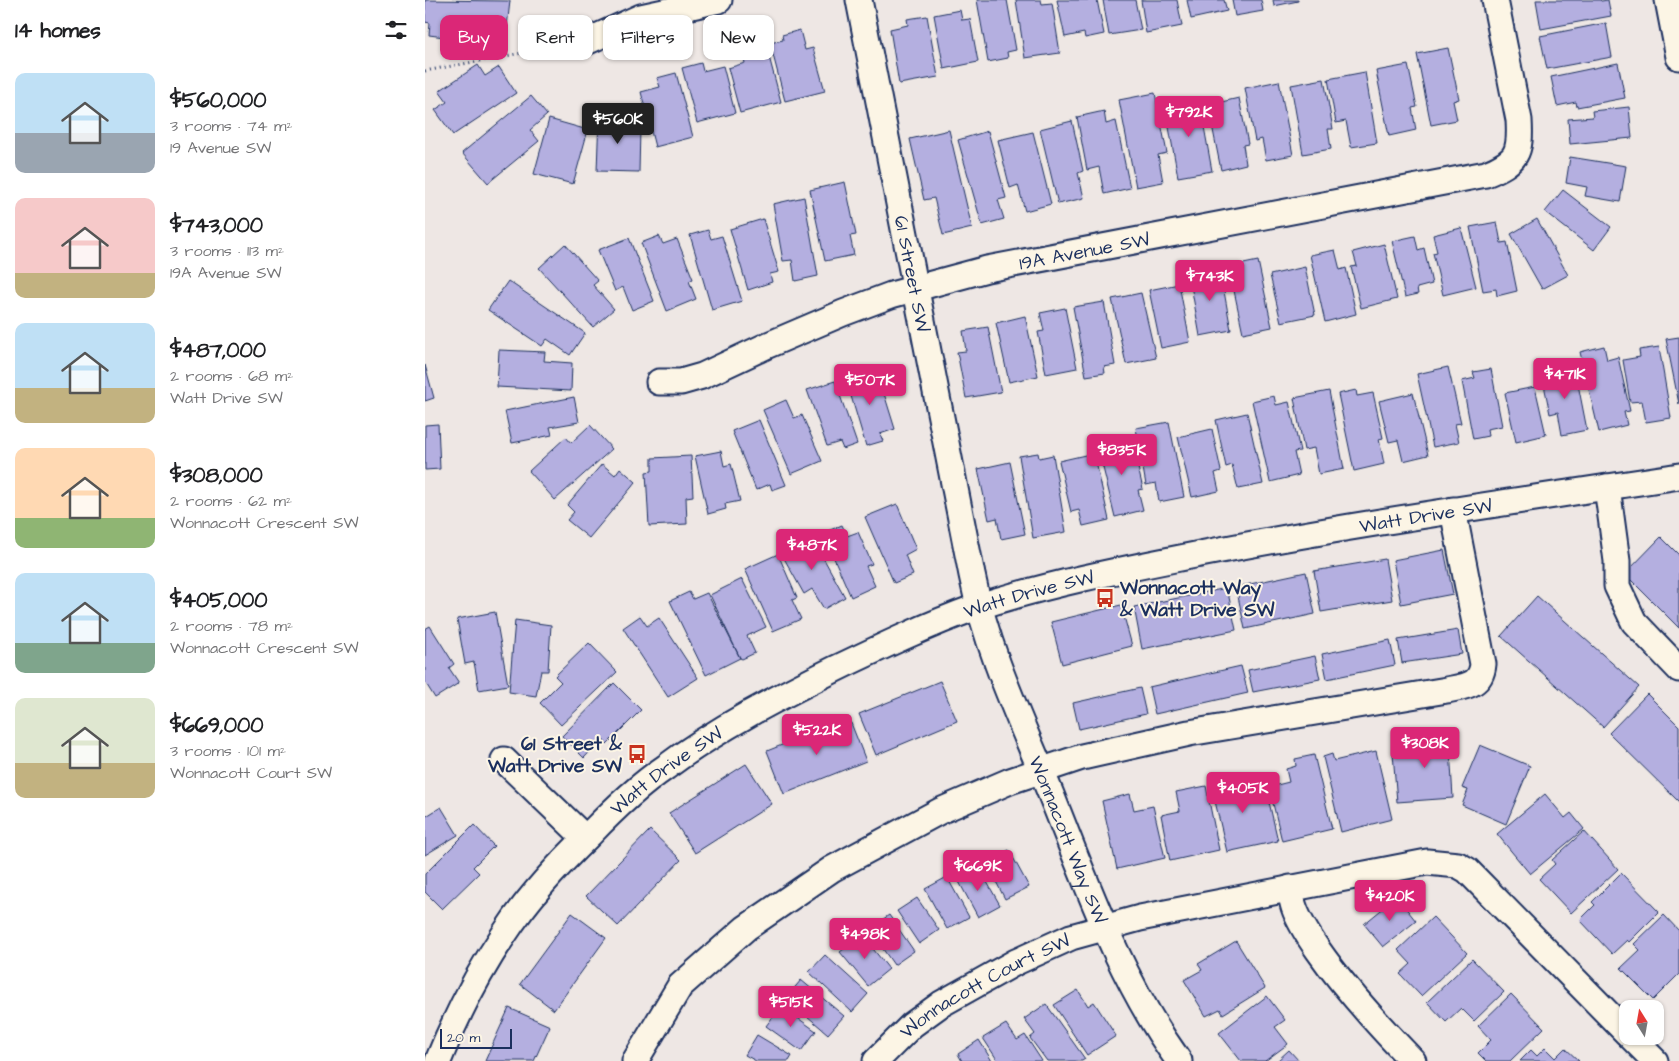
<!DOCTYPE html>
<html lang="en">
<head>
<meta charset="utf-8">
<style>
	body { margin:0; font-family:"Architects Daughter",sans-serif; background:#f2f2f2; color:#202124; height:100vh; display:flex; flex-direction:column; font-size:19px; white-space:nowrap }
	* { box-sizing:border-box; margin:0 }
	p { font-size:16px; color:#757577 }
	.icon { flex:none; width:28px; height:28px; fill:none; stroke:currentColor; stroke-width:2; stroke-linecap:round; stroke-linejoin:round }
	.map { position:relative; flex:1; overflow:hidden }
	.details { display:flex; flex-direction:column; background:#fff; width:425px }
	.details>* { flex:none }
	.guide { position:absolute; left:15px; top:15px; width:475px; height:45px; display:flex; gap:10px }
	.needle { width:32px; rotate:349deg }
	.fabs { position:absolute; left:1194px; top:1000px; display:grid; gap:10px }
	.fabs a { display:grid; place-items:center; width:45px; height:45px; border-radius:10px; background:#fff; box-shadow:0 1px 4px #0004; font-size:25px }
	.scale { position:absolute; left:15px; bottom:12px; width:72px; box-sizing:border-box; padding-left:5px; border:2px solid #1b2f5e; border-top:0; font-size:14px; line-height:18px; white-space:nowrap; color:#1b2f5e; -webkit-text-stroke:4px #fcf5e5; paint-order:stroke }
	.price { position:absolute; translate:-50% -42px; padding:0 11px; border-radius:5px; background:#db2777; color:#fff; font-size:16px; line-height:32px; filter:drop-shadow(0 1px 2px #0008) }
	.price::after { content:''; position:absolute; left:50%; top:30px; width:15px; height:11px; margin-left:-8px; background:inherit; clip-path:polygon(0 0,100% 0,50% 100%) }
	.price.selected { background:#222; color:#fff }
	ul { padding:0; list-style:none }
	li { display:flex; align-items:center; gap:15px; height:125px; padding:0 15px }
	li span { display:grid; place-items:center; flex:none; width:140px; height:100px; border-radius:10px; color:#555 }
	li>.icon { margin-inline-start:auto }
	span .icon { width:60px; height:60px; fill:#fffc; stroke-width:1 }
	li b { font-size:21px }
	h2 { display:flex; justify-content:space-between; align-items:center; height:60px; padding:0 15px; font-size:21px }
	.chip { padding:0 18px; border-radius:10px; background:#fff; box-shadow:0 1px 4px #0004; font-size:18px; line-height:45px }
	.chip.selected { background:#db2777; color:#fff }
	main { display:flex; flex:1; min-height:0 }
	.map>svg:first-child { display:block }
	.building { fill:#b4afe0; stroke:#1b2f5e }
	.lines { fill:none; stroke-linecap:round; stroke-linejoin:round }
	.minor-casing { stroke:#1b2f5e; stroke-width:29 }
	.path { stroke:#1b2f5e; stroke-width:3; stroke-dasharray:1 4; stroke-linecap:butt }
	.minor { stroke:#fcf5e5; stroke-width:25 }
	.labels { text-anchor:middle; stroke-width:4; stroke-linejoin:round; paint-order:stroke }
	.street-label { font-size:19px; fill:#1b2f5e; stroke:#fcf5e5 }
	.poi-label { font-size:19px; font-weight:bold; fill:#1b2f5e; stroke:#fcf5e5; text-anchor:start }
</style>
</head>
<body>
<main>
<section class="details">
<h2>14 homes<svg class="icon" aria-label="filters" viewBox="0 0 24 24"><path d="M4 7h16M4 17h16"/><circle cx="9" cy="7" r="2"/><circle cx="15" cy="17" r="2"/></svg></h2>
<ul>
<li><span style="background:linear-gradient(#bfe0f5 60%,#9aa5b1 0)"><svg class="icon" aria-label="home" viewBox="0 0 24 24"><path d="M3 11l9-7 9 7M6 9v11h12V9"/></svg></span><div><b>$560,000</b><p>3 rooms · 74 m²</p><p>19 Avenue SW</p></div></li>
<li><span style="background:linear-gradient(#f6c9c9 75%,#c2b280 0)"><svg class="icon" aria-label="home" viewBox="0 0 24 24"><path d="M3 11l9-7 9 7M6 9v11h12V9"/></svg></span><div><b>$743,000</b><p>3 rooms · 113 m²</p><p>19A Avenue SW</p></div></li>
<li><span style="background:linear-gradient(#bfe0f5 65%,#c2b280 0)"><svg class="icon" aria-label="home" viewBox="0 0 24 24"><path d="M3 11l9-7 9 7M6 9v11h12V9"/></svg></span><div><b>$487,000</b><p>2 rooms · 68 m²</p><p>Watt Drive SW</p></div></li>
<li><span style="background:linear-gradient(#ffd9b3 70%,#8fb573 0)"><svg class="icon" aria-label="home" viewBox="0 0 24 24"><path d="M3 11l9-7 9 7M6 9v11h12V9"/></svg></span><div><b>$308,000</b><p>2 rooms · 62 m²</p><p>Wonnacott Crescent SW</p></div></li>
<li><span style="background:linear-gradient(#bfe0f5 70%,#7fa58c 0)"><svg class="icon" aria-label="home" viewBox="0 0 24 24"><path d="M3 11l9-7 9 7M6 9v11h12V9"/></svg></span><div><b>$405,000</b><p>2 rooms · 78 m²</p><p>Wonnacott Crescent SW</p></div></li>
<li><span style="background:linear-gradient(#dfe7d0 65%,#c2b280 0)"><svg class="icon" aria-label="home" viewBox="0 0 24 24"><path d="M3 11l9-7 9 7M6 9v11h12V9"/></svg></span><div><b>$669,000</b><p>3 rooms · 101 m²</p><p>Wonnacott Court SW</p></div></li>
</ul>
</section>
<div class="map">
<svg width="1254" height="1061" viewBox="0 0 1254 1061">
	<rect width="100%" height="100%" fill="#eee7e4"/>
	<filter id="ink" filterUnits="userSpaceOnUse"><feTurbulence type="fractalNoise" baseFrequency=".02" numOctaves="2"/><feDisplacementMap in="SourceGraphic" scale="10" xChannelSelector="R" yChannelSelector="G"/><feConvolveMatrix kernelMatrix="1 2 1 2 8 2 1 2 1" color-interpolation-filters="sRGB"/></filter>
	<g filter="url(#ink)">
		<!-- building -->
		<path class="building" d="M0 0 85 1 81 36 59 33 58 42 4 35 5 23 0 22Z
			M552 0H582L591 50 582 52 583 58 563 62Z
			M591 0H616L617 4 627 3 635 53 600 58Z
			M632 0H672L679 34 660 38 659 33 640 37Z
			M678 0H710L716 30 684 35Z
			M716 0H752L757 26 721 33Z
			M762 0H799L802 11 766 19Z
			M807 0H836L838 11 810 16Z
			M848 0H873V1L849 6Z
			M1111 0H1175L1176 1 1183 0 1186 16 1116 29Z
			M535 10 537 20 545 19 553 62 519 69 509 15Z
			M502 16 513 77 474 84 465 29 483 25 482 19Z
			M1181 23 1187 57 1122 69 1115 36Z
			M375 30 380 50 388 48 400 91 360 101 345 43 358 40 357 35Z
			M1023 48 1034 99 1028 101 1032 120 1006 125 992 54Z
			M342 49 356 102 315 113 303 68 320 63 318 55Z
			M276 63 278 71 298 66 310 113 272 123 257 68Z
			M1193 63 1200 98 1152 107 1151 102 1132 106 1126 77Z
			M53 65 60 76 74 67 91 93 28 135 10 110 22 102 14 91Z
			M983 65 992 107 987 108 991 130 964 136 951 71Z
			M940 72 952 143 926 147 921 121 911 123 903 79Z
			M251 73 268 137 230 147 216 92 235 87 232 78Z
			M899 79 908 129H903L906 149 878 154 866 85Z
			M854 81 868 155 841 160 837 139 830 141 820 88Z
			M730 93 742 153 733 155 738 182 711 187 694 100Z
			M106 96 122 115 105 130 114 141 63 183 37 153Z
			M814 98 823 144 818 145 821 164 796 170 783 105Z
			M774 99 787 171 753 177 740 105Z
			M1204 107 1207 138 1145 144 1143 119 1168 117 1167 111Z
			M679 111 681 124 691 121 705 188 679 194 674 167 662 170 652 117Z
			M174 115 205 116V128L215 129 214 172 172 171Z
			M124 119 163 130 148 184 109 174Z
			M647 121 658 171 653 173 659 198 633 204 615 129Z
			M524 130 547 228 518 235 509 198 499 200 485 139Z
			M563 131 581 198 573 200 579 219 557 225 533 140Z
			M608 132 626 204 600 211 593 185 585 188 573 140Z
			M1145 157 1201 166 1195 202 1160 196 1162 187 1141 183Z
			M420 182 431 235 425 236 429 255 400 261 385 190Z
			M1138 190 1186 227 1169 250 1120 212Z
			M379 197 393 276 370 281 367 260 358 261 348 204Z
			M338 219 354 272 345 274 347 282 323 290 305 229Z
			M1112 219 1143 275 1117 289 1086 234Z
			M1072 222 1076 243 1082 242 1092 291 1072 296 1071 289 1058 291 1045 227Z
			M1036 228 1051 287 1018 295 1008 253 1012 252 1008 235Z
			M283 230 286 239 297 236 317 301 287 310 265 235Z
			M234 236 238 244 252 239 268 279 264 281 271 299 242 311 216 243Z
			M990 236 993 250 999 248 1007 284 992 288 993 294 980 297 967 241Z
			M204 238 229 301 207 310 198 287 190 291 173 250Z
			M140 244 173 281 168 285 189 309 168 327 114 268Z
			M959 244 972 299 936 308 926 267 932 266 928 252Z
			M910 250 915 270 921 268 931 314 900 322 885 255Z
			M833 261 847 327 818 333 804 267Z
			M880 267 890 315 856 322 845 275Z
			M795 269 806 330 775 336 764 274Z
			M83 281 160 333 145 355 122 339 117 346 63 310Z
			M754 284 765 342 736 348 724 290Z
			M716 293 731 358 701 364 687 299Z
			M679 302 690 365 679 367 680 373 661 376 648 307Z
			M640 308 652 368 621 374 613 332 619 331 615 313Z
			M600 316 613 376 584 382 571 323Z
			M563 327 576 392 541 398 532 352 541 351 538 331Z
			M1254 337V404L1241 339Z
			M1179 346 1182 360 1193 357 1205 411 1199 412 1202 425 1174 432 1155 352Z
			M1234 347 1246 418 1221 422 1217 401 1205 402 1198 360 1215 357 1214 350Z
			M74 350 120 352 119 361 147 363 146 391 72 387Z
			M0 365 9 398 0 401Z
			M1023 367 1036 423 1030 424 1034 442 1008 447 992 374Z
			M443 369 445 377 453 374 470 429 455 434 458 441 441 446 420 376Z
			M1066 369 1077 426 1062 429 1063 436 1048 439 1037 381 1050 378 1048 372Z
			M1150 369 1162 430 1137 435 1133 412 1125 414 1117 375Z
			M410 381 432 444 418 449 415 442 402 446 382 390Z
			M1110 387 1121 435 1091 442 1080 393Z
			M931 390 932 396 948 393 958 438 954 439 959 464 929 471 913 394Z
			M904 391 919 469 894 474 889 448 879 450 869 398Z
			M988 393 1003 455 978 461 973 440 964 442 954 401Z
			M849 396 851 405 864 402 875 451 869 452 874 475 845 482 827 401Z
			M149 397 154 422 125 427 127 435 87 443 80 411Z
			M361 400 369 418 377 415 397 461 366 474 338 410Z
			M822 413 838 484 813 489 807 465 801 467 791 420Z
			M334 420 361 485 347 490 345 484 331 490 307 431Z
			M744 422 759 497 734 502 731 483 721 485 711 428Z
			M13 424 15 469 0 470V425Z
			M165 425 187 449 130 500 104 471 141 437 146 443Z
			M787 429 796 471 790 473 794 491 767 497 753 437Z
			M694 438 696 445 707 442 718 489 713 490 718 510 690 517 672 443Z
			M296 451 299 466 306 464 315 501 300 504 301 509 283 514 270 456Z
			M613 453 614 458 628 455 641 532 608 538 594 456Z
			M669 453 684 520 658 526 654 510 646 512 634 461Z
			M266 456 268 496 261 497 262 524 224 526 221 472 227 471V458Z
			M585 462 600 534 576 539 572 518 564 520 553 469Z
			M177 464 190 475 195 468 211 482 164 538 142 520 149 512 142 505Z
			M472 504 491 549 480 555 488 575 469 583 440 517Z
			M417 525 422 536 433 532 447 564 441 566 450 586 426 597 398 533Z
			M385 534 420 597 399 609 387 589 379 594 355 551Z
			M1236 537 1254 555V628L1200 574Z
			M1019 550 1028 594 976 604 968 560Z
			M353 554 372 598 367 600 376 619 348 631 320 569Z
			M960 559 967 600 896 612 889 571Z
			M881 572 890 614 820 629 811 587Z
			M317 579 341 627 322 636 330 653 317 659 315 658 285 595Z
			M802 588 811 630 717 649 709 607Z
			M264 592 268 599 282 593 315 658 281 675 245 601Z
			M1112 596 1214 687 1178 727 1076 636Z
			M696 605 707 646 637 664 626 622Z
			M70 612 83 685 54 690 49 662 40 664 32 619Z
			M215 616 222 626 234 618 273 678 243 697 198 628Z
			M90 620 126 625 123 671H116L111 696 84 692Z
			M5 626 29 664 24 668 34 683 10 698 0 682V629Z
			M1033 630 1037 654 977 663 973 640Z
			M965 640 970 665 902 679 897 654Z
			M164 643 192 672 136 725 115 703 136 682 130 676Z
			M890 656 895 679 828 692 823 670Z
			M816 666 823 693 730 714 724 687Z
			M515 681 532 721 451 755 434 714Z
			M189 683 216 710 182 744 177 739 159 758 137 736Z
			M715 688 721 714 654 729 648 703Z
			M1222 694 1254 726V802L1184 733Z
			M424 718 441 761 359 794 342 751Z
			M1024 732 1028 798 972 802 968 753 989 751 988 735Z
			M1055 745 1105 766 1081 824 1037 805 1043 790 1037 788Z
			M951 751 967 819 916 832 898 757 907 754 909 761Z
			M889 755 907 829 857 841 844 787 864 782 861 769 871 766 870 759Z
			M321 764 347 804 270 853 244 813Z
			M813 773 818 794 841 789 853 841 802 852 785 780Z
			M781 786 794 850 745 861 736 815 755 811 751 792Z
			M705 794 709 810 728 806 740 858 692 869 677 801Z
			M1120 794 1140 818 1146 813 1159 829 1105 874 1072 834Z
			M16 807 33 835 0 855V817Z
			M49 825 69 846 48 867 54 873 17 909 0 892V874Z
			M225 830 256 860 193 926 161 896Z
			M1159 831 1193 869 1146 913 1114 879 1130 864 1127 860Z
			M584 850 604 887 580 899 561 862Z
			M553 866 575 905 553 917 532 878Z
			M1196 873 1234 912 1204 942 1202 940 1187 954 1155 920 1170 905 1167 902Z
			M522 877 544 917 522 929 500 889Z
			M972 897 991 921 958 947 939 924Z
			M492 898 514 930 494 944 472 911Z
			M147 913 181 938 129 1010 95 984Z
			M464 915 489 951 469 965 444 929Z
			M1239 915 1254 931V974L1228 1000 1196 968 1215 950 1209 944Z
			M1008 917 1042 953 996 996 975 974 986 964 973 950Z
			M437 935 464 969 443 986 415 952Z
			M811 941 840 988 798 1014 795 1009 781 1016 759 980 777 970 773 964Z
			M400 955 443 994 427 1012 384 972Z
			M1047 959 1079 992 1049 1021 1036 1008 1021 1022 1002 1002Z
			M376 980 419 1016 403 1034 361 998Z
			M653 990 663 1006 669 1002 691 1036 662 1055 629 1005Z
			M1086 994 1119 1028 1085 1061H1061L1053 1053 1066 1040 1053 1026Z
			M842 996 860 1020 850 1027 863 1044 840 1061H816L794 1033Z
			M621 1004 660 1059 657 1061H622L605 1038 610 1034 599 1019Z
			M356 1006 391 1031 376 1051 341 1026Z
			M84 1008 125 1026 109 1061H60Z
			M581 1024 592 1040 600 1035 617 1061H573L558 1038Z
			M332 1035 367 1056 364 1061H331L320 1055Z
			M554 1040 567 1061H537L533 1054Z
			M1120 1048 1130 1058 1140 1048 1154 1061H1095L1106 1050 1112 1056Z
			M864 1050 874 1061H852Z"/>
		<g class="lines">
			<!-- minor casing -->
			<g class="minor-casing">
				<g id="minor">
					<path id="s1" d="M434 0 547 575C562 651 596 721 625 792 662 884 695 980 754 1061"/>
					<path d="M1243 0 1254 57"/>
					<path d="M163 41 216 17 294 0"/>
					<path id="s2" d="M234 382H256L277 376 343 345 418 313 466 295 562 269 1061 174C1092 161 1096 154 1094 120L1070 0"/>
					<path d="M1182 487 1192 561V586L1209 622 1254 669"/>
					<path d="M79 760 160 838"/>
					<path d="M865 888C866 894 867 901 869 907 874 922 884 937 893 950 921 990 954 1026 988 1061"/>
					<path d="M1205 1036 1230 1061"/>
					<path id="s3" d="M13 1061C31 1016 53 973 80 933 104 896 134 864 165 834 188 810 213 786 241 767 293 728 352 698 410 669 456 647 502 625 549 608 622 584 699 569 775 554 934 523 1094 501 1254 476"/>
					<path d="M210 1061 255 986 321 928 407 869 515 811 585 781 657 757 764 733 1022 690C1040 686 1056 686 1058 664L1028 510"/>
					<path id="s4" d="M451 1061 487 1025 516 1004 591 962 646 937 715 918 1002 862 1033 865 1042 870 1202 1033"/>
				</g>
			</g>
			<!-- path -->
			<path class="path" d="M0 71 140 45"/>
			<!-- minor -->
			<use href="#minor" class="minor"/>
		</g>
	</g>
	<!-- icons -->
	<defs>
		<g id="bus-bare" transform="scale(1.5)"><path d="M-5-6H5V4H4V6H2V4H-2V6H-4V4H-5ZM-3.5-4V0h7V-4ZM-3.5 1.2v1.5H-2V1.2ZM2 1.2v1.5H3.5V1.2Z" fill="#c8321e" stroke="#fcf5e5" stroke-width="2.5" paint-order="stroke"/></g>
	</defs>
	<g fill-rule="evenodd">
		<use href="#bus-bare" x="680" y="598"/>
		<use href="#bus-bare" x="212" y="754"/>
	</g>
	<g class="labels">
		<!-- street labels -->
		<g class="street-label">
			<text dy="7" stroke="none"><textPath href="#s2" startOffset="448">19A Avenue SW</textPath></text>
			<text dy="7" stroke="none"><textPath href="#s1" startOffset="279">61 Street SW</textPath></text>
			<text dy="7" stroke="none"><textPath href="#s3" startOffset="1186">Watt Drive SW</textPath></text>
			<text dy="7" stroke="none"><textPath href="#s3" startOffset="781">Watt Drive SW</textPath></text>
			<text dy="7" stroke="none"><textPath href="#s3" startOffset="375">Watt Drive SW</textPath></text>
			<text dy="7" stroke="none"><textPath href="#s1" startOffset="868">Wonnacott Way SW</textPath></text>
			<text dy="7" stroke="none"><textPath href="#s4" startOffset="134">Wonnacott Court SW</textPath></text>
		</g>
		<!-- poi labels -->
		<g class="poi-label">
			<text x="695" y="594">Wonnacott Way<tspan x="695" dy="22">&amp; Watt Drive SW</tspan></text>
			<text x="197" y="750" text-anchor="end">61 Street &amp;<tspan x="197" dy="22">Watt Drive SW</tspan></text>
		</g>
	</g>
</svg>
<div class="fabs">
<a><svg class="needle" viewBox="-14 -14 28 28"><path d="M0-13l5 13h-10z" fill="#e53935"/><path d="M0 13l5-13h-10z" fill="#757577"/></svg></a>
</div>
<div class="scale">20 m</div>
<b class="price" style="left:764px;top:138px">$792K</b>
<b class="price selected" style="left:193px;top:145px">$560K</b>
<b class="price" style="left:785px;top:302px">$743K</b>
<b class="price" style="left:1140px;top:400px">$471K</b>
<b class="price" style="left:445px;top:406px">$507K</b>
<b class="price" style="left:697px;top:476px">$835K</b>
<b class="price" style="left:387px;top:571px">$487K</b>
<b class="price" style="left:392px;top:756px">$522K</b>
<b class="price" style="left:1000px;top:769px">$308K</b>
<b class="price" style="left:818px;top:814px">$405K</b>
<b class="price" style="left:553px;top:892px">$669K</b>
<b class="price" style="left:965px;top:922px">$420K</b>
<b class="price" style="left:440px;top:960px">$498K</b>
<b class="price" style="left:366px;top:1028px">$515K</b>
<div class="guide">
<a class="chip selected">Buy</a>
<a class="chip">Rent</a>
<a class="chip">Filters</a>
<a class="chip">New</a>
</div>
</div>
</main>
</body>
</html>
